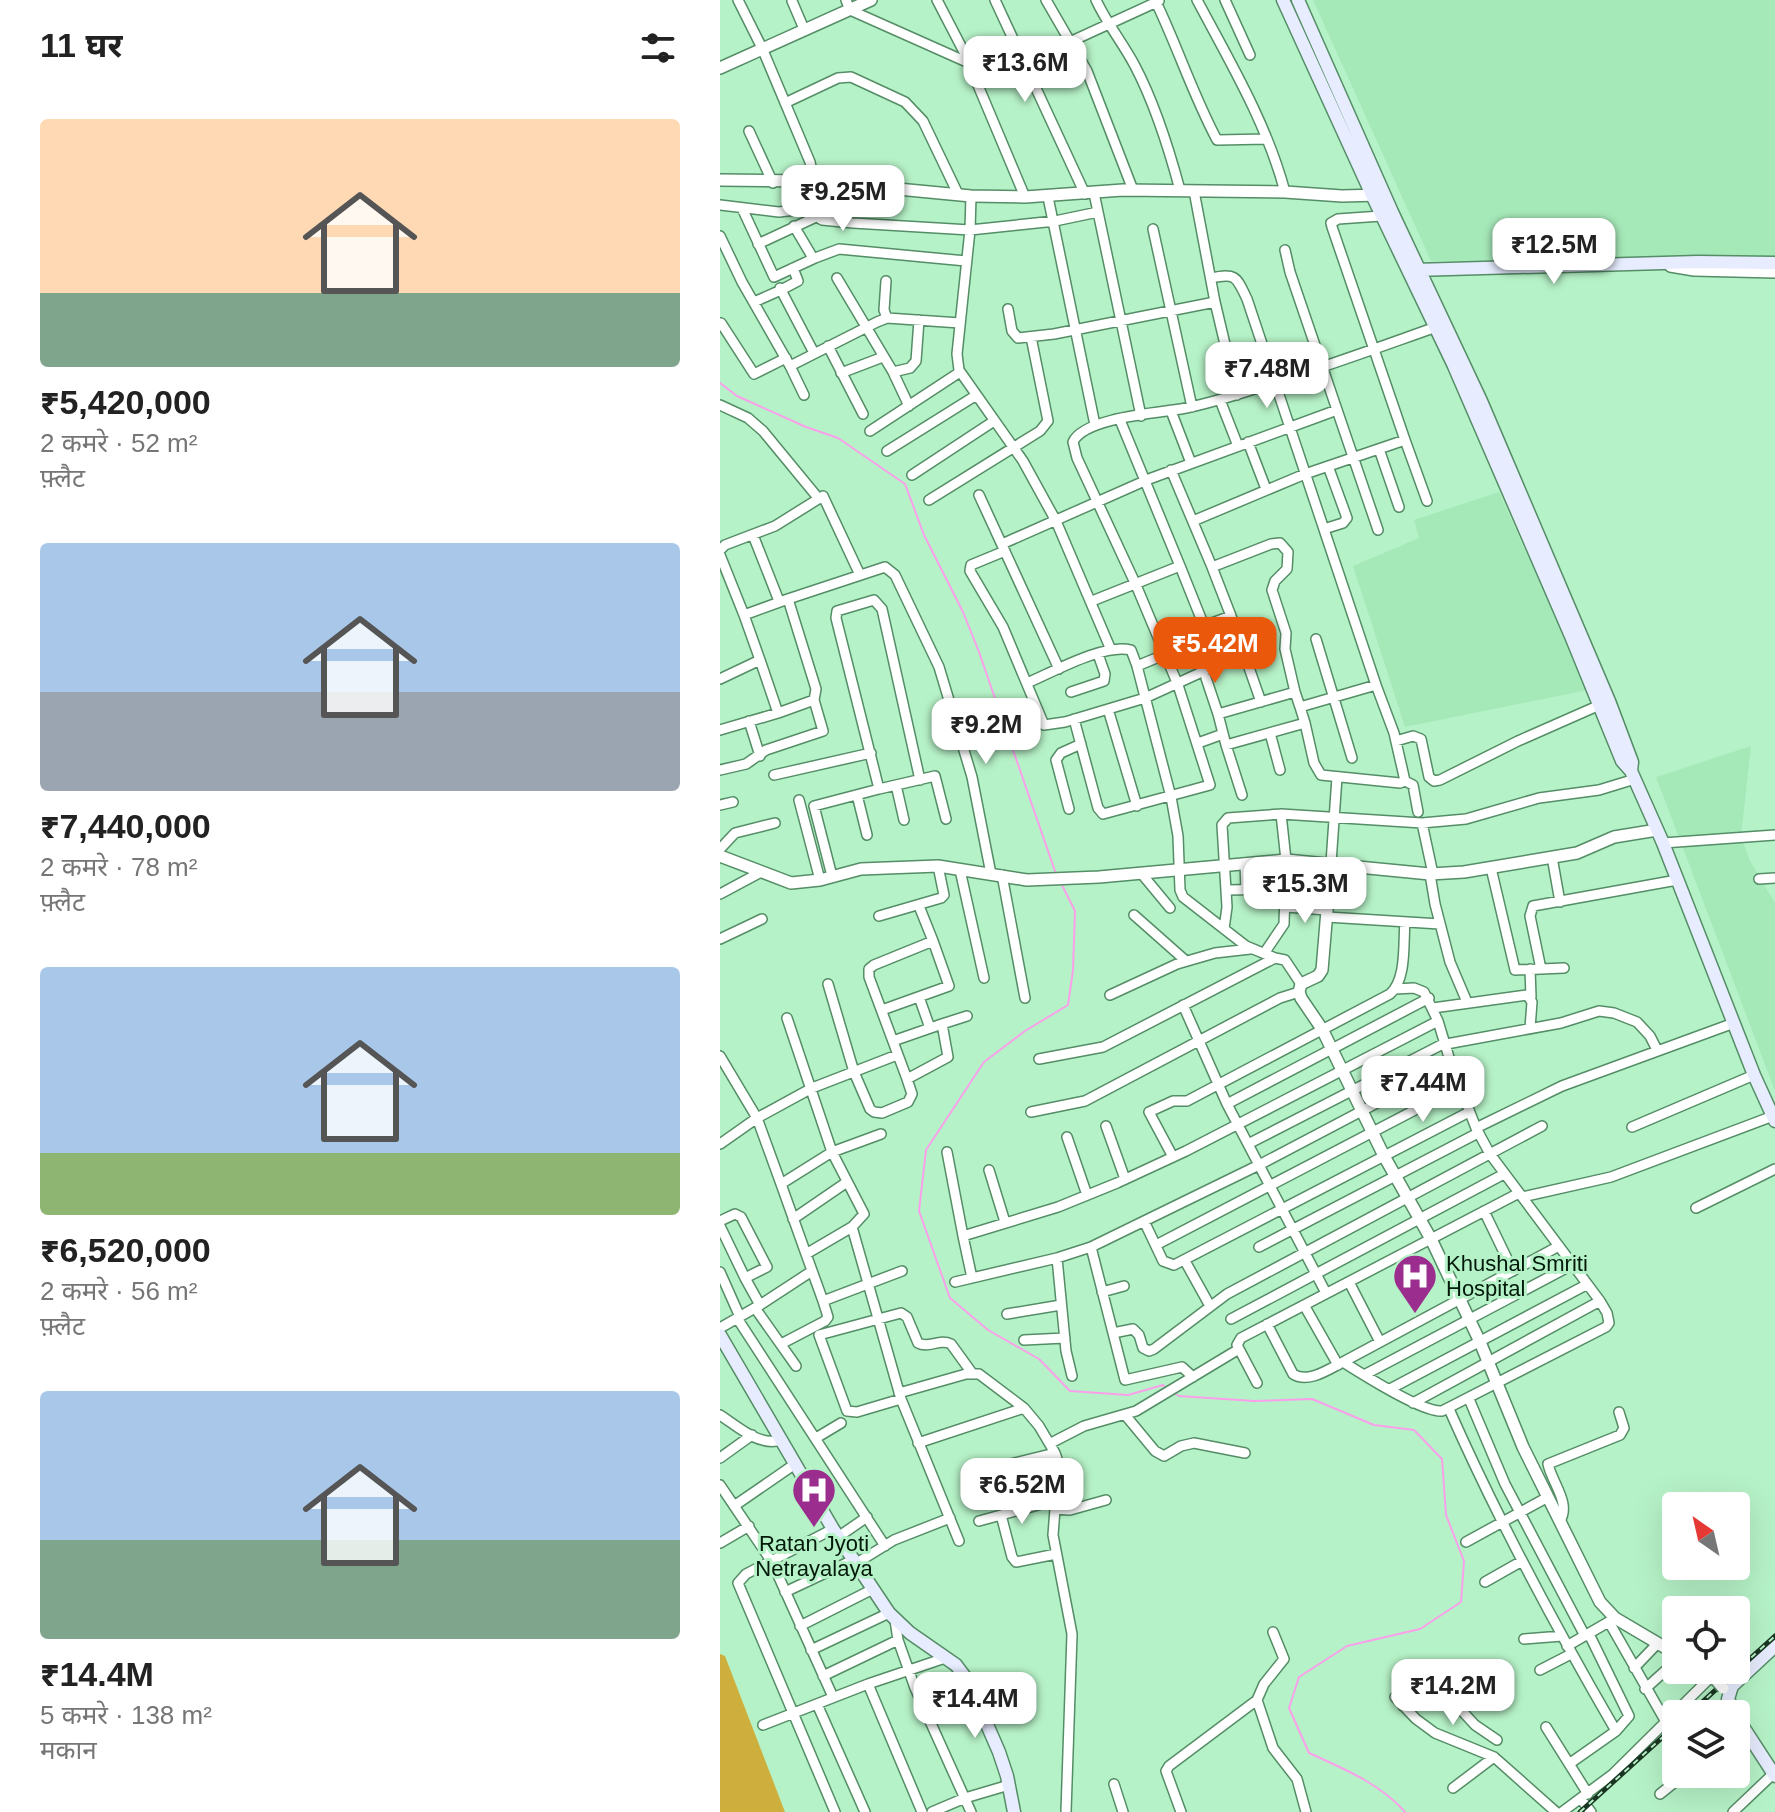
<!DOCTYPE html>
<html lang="hi">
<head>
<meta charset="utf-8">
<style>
	body { margin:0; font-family:Helvetica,"Noto Sans Devanagari",sans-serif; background:#f2f2f2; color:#222; height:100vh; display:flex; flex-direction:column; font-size:30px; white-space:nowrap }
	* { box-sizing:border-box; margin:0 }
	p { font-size:26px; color:#767676 }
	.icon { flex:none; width:44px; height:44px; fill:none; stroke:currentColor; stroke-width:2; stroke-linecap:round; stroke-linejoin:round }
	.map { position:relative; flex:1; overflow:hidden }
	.drawer { display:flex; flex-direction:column; background:#fff; width:720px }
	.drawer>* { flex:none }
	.needle { width:52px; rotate:326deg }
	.controls { position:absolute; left:942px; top:1492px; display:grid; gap:16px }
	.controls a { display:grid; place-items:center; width:88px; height:88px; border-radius:8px; background:#fff; box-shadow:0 8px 32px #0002; font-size:40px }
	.price { position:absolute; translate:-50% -68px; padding:0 18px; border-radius:16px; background:#fff; color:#222; font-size:26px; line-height:52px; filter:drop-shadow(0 2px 4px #0008) }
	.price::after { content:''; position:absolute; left:50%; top:48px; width:24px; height:18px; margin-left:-12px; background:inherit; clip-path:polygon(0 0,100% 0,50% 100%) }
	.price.on { background:#ea580c; color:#fff }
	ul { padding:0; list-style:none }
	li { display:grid; align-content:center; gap:16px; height:424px; padding:0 40px }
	li span { display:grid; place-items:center; height:248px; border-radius:8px; color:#555 }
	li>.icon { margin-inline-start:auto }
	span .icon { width:144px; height:144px; fill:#fffc; stroke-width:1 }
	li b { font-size:34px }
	h2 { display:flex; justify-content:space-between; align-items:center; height:96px; padding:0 40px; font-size:34px }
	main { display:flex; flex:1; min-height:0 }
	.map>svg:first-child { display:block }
	.built { fill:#a6e9b9 }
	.green { fill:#ceaf3e }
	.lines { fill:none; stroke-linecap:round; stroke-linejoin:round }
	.stream { stroke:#faa0eb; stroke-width:2 }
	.minor-casing { stroke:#548d66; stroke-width:12 }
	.tertiary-casing { stroke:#548d66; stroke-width:14 }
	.secondary-casing { stroke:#548d66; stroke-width:15 }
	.minor { stroke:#fff; stroke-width:9 }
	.tertiary { stroke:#fff; stroke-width:11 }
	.secondary { stroke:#e7ecfe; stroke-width:12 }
	.rail-casing { stroke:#1a3623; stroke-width:5 }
	.rail { stroke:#b6f2c7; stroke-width:2; stroke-dasharray:6; stroke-linecap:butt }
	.tertiary-bridge-casing { stroke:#548d66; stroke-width:14; stroke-linecap:butt }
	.tertiary-bridge { stroke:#fff; stroke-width:11 }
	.labels { text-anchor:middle; stroke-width:6; stroke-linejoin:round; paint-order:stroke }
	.poi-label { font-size:22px; fill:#031a0b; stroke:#b6f2c7; text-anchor:start }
</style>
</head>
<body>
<main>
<section class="drawer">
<h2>11 घर<svg class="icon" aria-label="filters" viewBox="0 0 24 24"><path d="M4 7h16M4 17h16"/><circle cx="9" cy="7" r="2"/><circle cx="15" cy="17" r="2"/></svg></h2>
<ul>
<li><span style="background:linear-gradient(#ffd9b3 70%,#7fa58c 0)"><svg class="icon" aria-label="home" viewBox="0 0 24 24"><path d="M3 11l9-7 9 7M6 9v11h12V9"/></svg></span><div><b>₹5,420,000</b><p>2 कमरे · 52 m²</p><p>फ़्लैट</p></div></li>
<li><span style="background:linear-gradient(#a9c7e8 60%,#9aa5b1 0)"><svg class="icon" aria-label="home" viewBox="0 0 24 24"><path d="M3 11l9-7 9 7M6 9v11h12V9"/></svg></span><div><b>₹7,440,000</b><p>2 कमरे · 78 m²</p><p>फ़्लैट</p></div></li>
<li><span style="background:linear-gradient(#a9c7e8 75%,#8fb573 0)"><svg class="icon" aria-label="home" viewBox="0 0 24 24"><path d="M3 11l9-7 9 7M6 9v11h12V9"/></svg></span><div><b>₹6,520,000</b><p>2 कमरे · 56 m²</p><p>फ़्लैट</p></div></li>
<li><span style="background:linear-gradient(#a9c7e8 60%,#7fa58c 0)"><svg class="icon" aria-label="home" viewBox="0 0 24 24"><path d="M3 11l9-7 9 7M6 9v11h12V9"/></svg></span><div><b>₹14.4M</b><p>5 कमरे · 138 m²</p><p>मकान</p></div></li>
</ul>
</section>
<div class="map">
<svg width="1055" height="1812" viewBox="0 0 1055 1812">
	<rect width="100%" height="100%" fill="#b6f2c7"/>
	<!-- built -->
	<path class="built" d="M593 0H1055V259L711 261Z
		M779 492 868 690 685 727 633 566 699 538 694 520Z
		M1031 746 1021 837 1030 861 1055 903V1091L936 777Z"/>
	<!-- green -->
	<path class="green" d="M0 1654 5 1656 65 1812H0Z"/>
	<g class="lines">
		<!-- stream -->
		<path class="stream" d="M0 383 17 396 86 427 118 438 185 484 204 535 243 612 259 652 336 874
			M341 883 355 911 353 970 348 1005 305 1031 264 1062 206 1150 199 1211 230 1298 268 1330 319 1359 350 1391 408 1395 443 1385 445 1387
			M454 1393 459 1396 534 1401 592 1399 654 1425 694 1430 722 1459 726 1515 744 1561 741 1602 700 1629 627 1646 579 1677 569 1708 589 1753C622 1768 661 1784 685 1812"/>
		<!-- minor casing -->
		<g class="minor-casing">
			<path id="minor" d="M18 0 42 48 90 162 94 181 93 213
				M126 0 130 10 249 63
				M217 0 244 52 305 197
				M275 0 365 194
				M326 0 367 71 413 190
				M376 0C387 24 403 43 415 66 435 104 449 149 460 190
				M477 0C510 62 547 124 565 192
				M505 0 530 55
				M72 1 84 29
				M436 2C458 48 473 95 497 140L547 139
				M304 63 439 1
				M65 103 118 78 131 77 185 102 203 121 238 194
				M29 131 53 183
				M474 191 495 302 517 395
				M374 193 421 416
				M328 197 375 425
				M0 205 59 212 84 209 102 220 133 223 250 230 251 196
				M22 208 54 277 95 258 119 249 246 261
				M378 212 335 221 250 230 237 354 239 370 303 461 336 521 391 650
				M74 226 93 258
				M433 229 472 407
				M0 236 22 282 70 366
				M38 244 96 217
				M565 250 570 272 658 530
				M950 267 974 271 1055 273
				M73 268 78 281 61 290 94 353
				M117 278 173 372 190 368 196 361 199 320
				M491 278C516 273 516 276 527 299L656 685 674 733 685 781 680 783 601 775 594 763 585 723
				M166 281 164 310 167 318
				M34 302 61 290 60 288
				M288 309 292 331 298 338 334 334 495 302
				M1 323 34 374 66 358
				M108 346 143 414
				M173 372 189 406
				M121 373 163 357
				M84 395 70 366 157 322 167 318 240 323
				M500 400 518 446
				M0 405 28 418 43 431 99 499
				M451 411 471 463
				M400 420 460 566
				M150 431 240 372
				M685 440 707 501
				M528 442 546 489
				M659 449 679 507
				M167 451 255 396
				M451 470 492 567 551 544 560 543 568 552 567 569 555 581 552 590 566 633 565 649 575 692
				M192 475 274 421
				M259 495 339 669
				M209 500 320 431 328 421 311 337
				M473 521 585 474 685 440 612 227 611 223 618 219 661 216
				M604 529 623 523 627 518 608 466
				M33 535 59 601
				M282 544 429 479 617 410
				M0 550 5 545 55 526 103 496 140 575
				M285 551 251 565 250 571 283 627 324 725 345 722 425 698 495 666 497 657 484 626
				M0 555 24 615
				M492 567 511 616
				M372 601 460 566 484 626 511 616 541 702
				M596 639 632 758
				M40 660 58 713 94 700
				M417 666 446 654
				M486 678 498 714
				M0 679 40 660 24 615 68 599
				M307 683C333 672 384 643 411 650L417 666 451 797 458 836 460 890 463 897 526 946 555 958
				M351 692 384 681 385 674 378 654
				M580 707 575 692 498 714 506 745 585 723 580 707 656 685
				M388 709 417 806
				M354 719 378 808 383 814 490 785 458 685 416 585 357 458 353 442C364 418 436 413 461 409 494 403 525 392 556 382 611 365 665 345 719 326
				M29 721 40 756
				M0 730 58 713
				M550 733 560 770
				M676 741 693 736 701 739 709 777 714 781 720 780 798 741 882 704
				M478 743 503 734
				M506 745 522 795
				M0 770 26 764 46 750 103 731 94 700 96 689 68 599 165 567 175 575 219 667 252 777 271 874
				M54 775 151 753
				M200 780 162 609 154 600 117 611 116 618 159 789 215 776 226 819
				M685 781 693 785 698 812
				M176 785 184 820
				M137 795 147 835
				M79 800 100 880
				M0 805 13 802
				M349 809 336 760 341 753 361 744
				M702 823 713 874
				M943 843 1055 835
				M0 849 15 833 55 823
				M832 857 840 902
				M525 863 526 890
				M611 863 617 777
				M771 868 795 970 821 969
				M240 870 264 978
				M421 873 450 908
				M710 874 715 904 730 962 747 1002
				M282 875 305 998
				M112 876 94 806 159 789
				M1039 879 1055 878
				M566 884 609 886
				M506 890 566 889
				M0 894 41 872
				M199 906 213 941
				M566 907 607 910
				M414 915 466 961
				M159 916 221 898 224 895 218 866
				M607 917 720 924
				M504 929 507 907 502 825 508 818 561 814 702 823 746 819 819 798 879 790 915 779
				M0 939 42 919
				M545 952 564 924 566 860 561 814
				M844 968 821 969 810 916 813 906 957 880
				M810 969 811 997
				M108 984 134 1072 150 1109 154 1112 162 1113 188 1102 192 1094 187 1079
				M675 989 694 988 704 992 718 1021 731 1064
				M390 995 457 964 495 953 530 949
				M199 997 210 1028
				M463 1005 507 1104 606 1293
				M713 1008 807 995 812 1002 810 1028
				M162 1010 229 986 213 941 154 965 149 969V977L187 1079 228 1057 222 1024 173 1041
				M67 1018 112 1152 161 1134
				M222 1024 247 1016
				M0 1056 37 1118 61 1184 112 1152 144 1214 132 1227 181 1399 239 1541
				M319 1059 383 1047 555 958 565 960 581 984
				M507 1104 709 998
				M311 1112 365 1101 560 998 579 992
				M386 1126 405 1179
				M912 1127 1034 1075
				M756 1128 842 1086 1014 1023
				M347 1137 367 1195
				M0 1144 37 1118 92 1088 177 1055
				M528 1144 721 1045 841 1023 879 1011 894 1013 917 1022 930 1036 937 1050
				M227 1152 243 1236 338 1207 397 1183 466 1151 718 1021
				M453 1157 429 1112 453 1101H467L670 994C687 979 683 943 685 922
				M269 1170 285 1222
				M61 1184 86 1254
				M802 1197 891 1177 1053 1116
				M976 1208 1055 1169
				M764 1211 793 1271
				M73 1219 127 1182
				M0 1221 15 1214 21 1217 47 1267 25 1278 40 1305
				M424 1221 443 1261 454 1265 749 1112
				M0 1226 25 1278
				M132 1227 86 1254 103 1301 182 1271
				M243 1236 252 1278
				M436 1245 739 1087
				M371 1247 405 1380 462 1367 473 1377
				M539 1247 758 1133
				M337 1258 346 1351 352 1376
				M465 1261 490 1306
				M0 1272 20 1317
				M235 1282 337 1258 371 1247 539 1165 731 1064 756 1128 770 1154 880 1301 887 1313 889 1323 886 1327 722 1411C703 1413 642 1374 623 1362
				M629 1282 660 1342
				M382 1292 404 1286
				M584 1305 618 1365
				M35 1308 76 1366
				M287 1314 341 1305
				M17 1318 165 1546
				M511 1319 784 1174
				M547 1324 573 1374C588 1384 609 1369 623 1362L839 1246
				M0 1328 40 1305 92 1271
				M393 1333 413 1329 419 1335 423 1348 429 1351 434 1349 507 1294 822 1126
				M304 1340 345 1338
				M61 1344 105 1321 108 1317 103 1301
				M644 1375 852 1265
				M537 1383 517 1345 521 1338 799 1193
				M670 1389 866 1285
				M179 1393 246 1374H259L304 1408 319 1426 335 1453 342 1474 335 1509 333 1535 352 1634 346 1812
				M181 1399 137 1412 127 1411 99 1335 181 1313 187 1317 198 1343C209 1349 219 1338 231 1344L252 1373
				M749 1399 785 1484 865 1636
				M693 1403 880 1301
				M729 1409C778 1520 835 1626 896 1731
				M0 1415C17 1426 39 1447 61 1440
				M406 1416 435 1451 444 1456 461 1446 474 1443 525 1453
				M96 1438 121 1423
				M198 1443 304 1408
				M331 1443 364 1426 416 1411 519 1349
				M0 1458 32 1435
				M247 1475 335 1453
				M0 1485 52 1562 113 1697
				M14 1506 75 1464
				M335 1509 350 1510 386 1500
				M281 1515 292 1557 296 1562 336 1554
				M259 1521 336 1500
				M840 1521C851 1503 832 1483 828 1464L900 1435 904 1428 899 1412
				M113 1529 26 1574 18 1583 115 1812
				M118 1537 147 1517
				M746 1542 828 1497
				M0 1543 29 1526
				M135 1564 174 1540 230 1518
				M765 1582 802 1561
				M65 1592 133 1560
				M175 1620 178 1640 195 1688 251 1812
				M889 1622 946 1722
				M80 1626 153 1589
				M804 1639 842 1636
				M847 1646 892 1620
				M91 1650 169 1613
				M914 1668 938 1643
				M820 1670 851 1654
				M103 1676 178 1640
				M148 1684 202 1812
				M717 1684 755 1725 777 1740
				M925 1689 956 1661
				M675 1697 696 1719 715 1733 774 1757 836 1812
				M537 1700 553 1748 577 1779 586 1812
				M97 1704 145 1812
				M683 1706 746 1665
				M43 1725 148 1684 225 1658
				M826 1727 868 1794
				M849 1764 896 1731 909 1716 869 1634
				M394 1784 403 1812
				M733 1788 774 1757
				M940 1794 965 1774
				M861 1799 871 1812
				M212 1812 245 1798 289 1785
				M461 1812 446 1771 449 1766 537 1700 544 1684 564 1659 553 1632
				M842 1812 893 1774 992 1676
				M1013 1812 1053 1774"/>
		</g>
		<!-- tertiary casing -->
		<g class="tertiary-casing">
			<path id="tertiary" d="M0 68 151 0
				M0 180 94 181 251 196 305 197 403 190 565 192 622 196 659 195
				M0 856 71 883 100 880 141 869 218 866 307 880 379 877 566 860 710 874 744 872 857 853 894 837 937 830
				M611 863 602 970 598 976 581 984 579 992 581 998 602 1029 664 1156 711 1239 760 1342 803 1447 880 1602 895 1618 956 1654
				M982 1670 996 1680"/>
		</g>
		<!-- secondary casing -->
		<g class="secondary-casing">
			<path id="secondary" d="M563 0 652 195 734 366 851 636 902 761 911 771 943 843 1034 1075 1055 1121
				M578 0 672 212 761 401 889 701 912 762 911 771
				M695 270 978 262 1055 263
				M0 1335 113 1529 169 1613 190 1633 236 1665 248 1681 279 1752 287 1776 294 1812
				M1015 1714 1008 1699 1012 1686 1055 1646
				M1016 1716 1055 1776"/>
		</g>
		<!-- minor -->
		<use href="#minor" class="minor"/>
		<!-- tertiary -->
		<use href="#tertiary" class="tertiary"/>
		<!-- secondary -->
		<use href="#secondary" class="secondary"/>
		<!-- rail casing -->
		<g class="rail-casing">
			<path id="rail" d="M969 1714 1055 1636
				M860 1812 956 1725"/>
		</g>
		<!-- rail -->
		<use href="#rail" class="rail"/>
		<!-- tertiary-bridge casing -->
		<g class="tertiary-bridge-casing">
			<path id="tertiary-bridge" d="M996 1680 1003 1688"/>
		</g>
		<!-- tertiary-bridge -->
		<use href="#tertiary-bridge" class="tertiary-bridge"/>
	</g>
	<!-- icons -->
	<defs>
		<g id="hospital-pin" transform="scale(2.3)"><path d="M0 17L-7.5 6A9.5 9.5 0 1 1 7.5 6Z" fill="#9b2d8e" stroke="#b6f2c7"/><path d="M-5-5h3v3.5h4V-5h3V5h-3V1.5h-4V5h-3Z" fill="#fff"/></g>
	</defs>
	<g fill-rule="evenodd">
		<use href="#hospital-pin" x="695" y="1276"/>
		<use href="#hospital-pin" x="94" y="1490"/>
	</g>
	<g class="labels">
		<!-- poi labels -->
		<g class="poi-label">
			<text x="726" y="1271">Khushal Smriti<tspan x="726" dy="25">Hospital</tspan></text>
			<text x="94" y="1551" text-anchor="middle">Ratan Jyoti<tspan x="94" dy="25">Netrayalaya</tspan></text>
		</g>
	</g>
</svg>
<div class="controls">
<a><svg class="needle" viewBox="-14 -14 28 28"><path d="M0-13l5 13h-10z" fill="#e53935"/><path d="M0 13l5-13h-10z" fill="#767676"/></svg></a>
<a><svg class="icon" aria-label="locate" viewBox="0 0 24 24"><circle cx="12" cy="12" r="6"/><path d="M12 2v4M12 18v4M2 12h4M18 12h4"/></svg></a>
<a><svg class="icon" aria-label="layers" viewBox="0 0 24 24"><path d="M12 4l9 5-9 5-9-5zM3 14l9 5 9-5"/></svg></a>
</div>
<b class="price" style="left:305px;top:104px">₹13.6M</b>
<b class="price" style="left:123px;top:233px">₹9.25M</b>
<b class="price" style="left:834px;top:286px">₹12.5M</b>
<b class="price" style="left:547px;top:410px">₹7.48M</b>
<b class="price on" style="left:495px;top:685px">₹5.42M</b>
<b class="price" style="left:266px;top:766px">₹9.2M</b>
<b class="price" style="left:585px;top:925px">₹15.3M</b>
<b class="price" style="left:703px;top:1124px">₹7.44M</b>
<b class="price" style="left:302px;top:1526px">₹6.52M</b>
<b class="price" style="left:733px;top:1727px">₹14.2M</b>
<b class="price" style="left:255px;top:1740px">₹14.4M</b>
</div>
</main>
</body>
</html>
